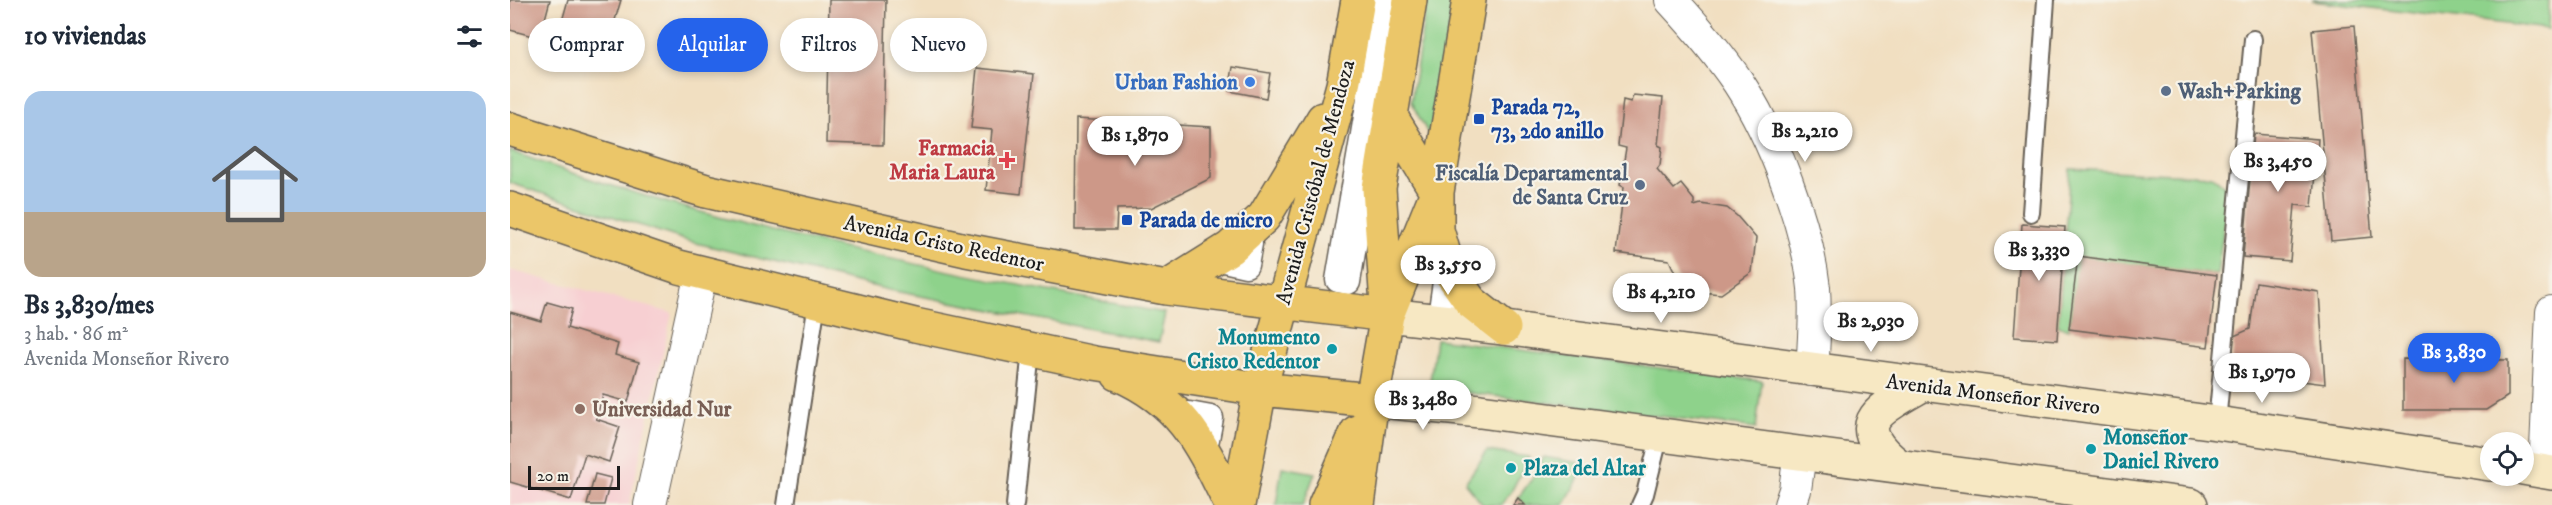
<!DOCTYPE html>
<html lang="es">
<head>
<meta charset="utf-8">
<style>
	body { margin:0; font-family:"IM FELL DW Pica",serif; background:#f6f6f7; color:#1f2937; height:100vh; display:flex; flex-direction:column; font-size:22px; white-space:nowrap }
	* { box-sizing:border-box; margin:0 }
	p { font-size:20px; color:#747a83 }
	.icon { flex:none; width:33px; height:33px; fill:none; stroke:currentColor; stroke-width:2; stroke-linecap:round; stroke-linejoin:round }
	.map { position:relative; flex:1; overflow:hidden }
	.details { display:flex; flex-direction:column; background:#fff; width:510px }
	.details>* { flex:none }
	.banner { position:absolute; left:18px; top:18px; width:570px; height:54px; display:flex; gap:12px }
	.tools { position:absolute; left:1970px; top:432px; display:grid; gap:12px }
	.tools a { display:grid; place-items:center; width:54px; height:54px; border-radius:50%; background:#fff; box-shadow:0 3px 9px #0003; font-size:30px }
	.scale { position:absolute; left:18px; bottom:15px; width:92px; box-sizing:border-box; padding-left:6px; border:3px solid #1c1c1c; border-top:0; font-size:16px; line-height:21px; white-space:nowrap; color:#1c1c1c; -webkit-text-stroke:4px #f7f3e8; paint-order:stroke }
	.price { position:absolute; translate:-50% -51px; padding:0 14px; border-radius:21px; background:#fff; color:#222; font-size:20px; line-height:39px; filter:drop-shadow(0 2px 3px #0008) }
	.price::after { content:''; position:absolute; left:50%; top:36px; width:18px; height:14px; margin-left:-9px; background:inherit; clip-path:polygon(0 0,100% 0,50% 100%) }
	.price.on { background:#2563eb; color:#fff }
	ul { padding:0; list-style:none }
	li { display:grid; align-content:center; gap:12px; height:318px; padding:0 24px }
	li+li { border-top:2px solid #e0e1e3 }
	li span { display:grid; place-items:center; height:186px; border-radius:18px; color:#555 }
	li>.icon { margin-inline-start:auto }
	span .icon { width:108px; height:108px; fill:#fffc; stroke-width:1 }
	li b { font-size:26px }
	h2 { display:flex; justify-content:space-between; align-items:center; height:72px; padding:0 24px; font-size:26px }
	.tag { padding:0 21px; border-radius:27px; background:#fff; box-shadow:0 3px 9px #0003; font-size:21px; line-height:54px }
	.tag.on { background:#2563eb; color:#fff }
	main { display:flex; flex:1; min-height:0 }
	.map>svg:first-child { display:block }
	.built { fill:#f7cfd2 }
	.green { fill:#8ed28b; stroke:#557754; stroke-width:1.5 }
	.building { fill:#cd9888 }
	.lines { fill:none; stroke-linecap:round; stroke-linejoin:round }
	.service-casing { stroke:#676056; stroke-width:20 }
	.pedestrian-casing { stroke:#676056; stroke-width:27 }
	.minor-casing { stroke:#676056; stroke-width:34 }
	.secondary-casing { stroke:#676056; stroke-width:36 }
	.primary-casing { stroke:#676056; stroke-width:36 }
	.service { stroke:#fff; stroke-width:16 }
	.pedestrian { stroke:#fff; stroke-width:24 }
	.minor { stroke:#fff; stroke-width:32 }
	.secondary { stroke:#f7e8c3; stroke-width:33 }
	.primary { stroke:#ebc669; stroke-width:33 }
	.shop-dot { fill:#3f7fe0; stroke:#f7f3e8; stroke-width:2 }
	.service-dot { fill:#5c6f8a; stroke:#f7f3e8; stroke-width:2 }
	.transit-dot { fill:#1a4fb4; stroke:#f7f3e8; stroke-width:2 }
	.health-dot { fill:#e0444e; stroke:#f7f3e8; stroke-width:2 }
	.culture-dot { fill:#0f9aa8; stroke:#f7f3e8; stroke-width:2 }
	.education-dot { fill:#8d6e63; stroke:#f7f3e8; stroke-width:2 }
	.labels { text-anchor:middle; stroke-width:4.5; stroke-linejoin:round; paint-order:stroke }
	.shop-label { font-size:21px; font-weight:bold; fill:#366cbe; stroke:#f7f3e8; text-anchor:end }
	.service-label { font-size:21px; font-weight:bold; fill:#4e5e75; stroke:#f7f3e8; text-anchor:start }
	.transit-label { font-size:21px; font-weight:bold; fill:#164399; stroke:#f7f3e8; text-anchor:start }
	.health-label { font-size:21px; font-weight:bold; fill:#be3a42; stroke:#f7f3e8; text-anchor:end }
	.street-label { font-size:21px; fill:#1c1c1c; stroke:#f7f3e8 }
	.culture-label { font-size:21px; font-weight:bold; fill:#0d838f; stroke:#f7f3e8; text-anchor:start }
	.education-label { font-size:21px; font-weight:bold; fill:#785e54; stroke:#f7f3e8; text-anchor:start }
</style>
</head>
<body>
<main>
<section class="details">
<h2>10 viviendas<svg class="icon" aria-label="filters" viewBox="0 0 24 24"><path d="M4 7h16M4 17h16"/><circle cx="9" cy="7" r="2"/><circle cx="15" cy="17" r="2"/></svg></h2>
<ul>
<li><span style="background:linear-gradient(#a9c7e8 65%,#b9a48a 0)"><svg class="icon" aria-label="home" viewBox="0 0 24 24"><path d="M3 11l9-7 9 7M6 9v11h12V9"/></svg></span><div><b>Bs 3,830/mes</b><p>3 hab. · 86 m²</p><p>Avenida Monseñor Rivero</p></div></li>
</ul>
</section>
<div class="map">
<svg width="2042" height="505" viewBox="0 0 2042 505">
	<rect width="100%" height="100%" fill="#f7f3e8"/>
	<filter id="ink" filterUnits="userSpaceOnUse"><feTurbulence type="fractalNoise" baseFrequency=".0167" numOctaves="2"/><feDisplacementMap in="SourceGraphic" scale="12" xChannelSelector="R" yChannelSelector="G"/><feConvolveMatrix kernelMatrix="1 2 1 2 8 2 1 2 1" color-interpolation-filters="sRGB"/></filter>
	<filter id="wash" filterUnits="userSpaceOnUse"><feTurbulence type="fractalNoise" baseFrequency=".008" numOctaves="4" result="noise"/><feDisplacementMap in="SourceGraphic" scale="24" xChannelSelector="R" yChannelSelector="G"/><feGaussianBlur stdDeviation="1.35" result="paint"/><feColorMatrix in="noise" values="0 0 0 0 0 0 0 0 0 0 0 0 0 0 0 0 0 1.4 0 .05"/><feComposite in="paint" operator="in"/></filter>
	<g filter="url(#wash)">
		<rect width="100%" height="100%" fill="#f1dfc1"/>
		<!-- built -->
		<path class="built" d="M0 270 162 313 119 505H0Z"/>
		<!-- green -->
		<path class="green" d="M917 0H944L921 139 901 102Z
			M1803 0H2039L2038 29 1803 1Z
			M0 151C211 229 434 272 655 313L649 342 379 290 178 241 0 183Z
			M1560 169 1702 176 1719 190 1707 275 1569 257 1559 329 1548 326Z
			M926 339 1252 381 1246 428 919 388Z
			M977 451 1019 457 1001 492 991 505H973L955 483Z
			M1034 457 1076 464 1054 505H1015L1008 498 1021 480Z
			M772 467 805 473 793 505H766Z"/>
		<g id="blocks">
			<!-- building -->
			<path class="building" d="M0 0H40L30 38 0 30Z
				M58 0H111L93 60 45 46Z
				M319 0H376L373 145 316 143Z
				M1844 26 1862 237 1821 241 1802 30Z
				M723 67 760 73 756 98 719 91Z
				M467 68 524 74 511 194 476 190 482 130 461 128Z
				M1123 95 1153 98 1148 145 1152 147 1150 165 1147 169 1164 189 1171 184 1184 200V206L1191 204 1217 208 1227 216 1246 238 1242 272 1211 294 1180 291 1167 277 1159 260 1106 253 1114 187 1110 185 1116 148 1108 146 1113 100 1121 102Z
				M566 119 701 127V178L641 208 607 209 606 230H565Z
				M1744 134 1808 139 1802 207 1785 205 1780 261 1733 257Z
				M1512 224 1555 227 1547 340 1504 337Z
				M1568 256 1707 275 1698 347 1559 329Z
				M1746 282 1809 292 1815 384 1721 372 1724 336 1740 329Z
				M37 302 62 309 57 328 108 344 105 355 129 362 118 402 93 395 86 419 110 427 99 462 75 454 61 500 0 482V312L31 321Z
				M1893 359 1998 360V396L1976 410H1893Z
				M85 474 101 478 94 505H77Z
				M1008 498 1015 505H1003Z"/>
		</g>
	</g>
	<g filter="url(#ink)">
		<use href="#blocks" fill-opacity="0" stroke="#676056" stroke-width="1.5"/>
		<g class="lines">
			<!-- service casing -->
			<g class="service-casing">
				<path id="service" d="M1521 213 1536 0
					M1707 423 1743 39
					M276 505 307 302
					M505 505 521 350
					M1130 505 1135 494 1150 434"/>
			</g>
			<!-- pedestrian casing -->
			<g class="pedestrian-casing">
				<path id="pedestrian" d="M858 163 838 282 828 280 876 0
					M740 244 736 265 714 260Z
					M935 282 955 306 932 303Z
					M679 414 701 418 697 439Z"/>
			</g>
			<!-- minor casing -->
			<g class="minor-casing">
				<path id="minor" d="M1161 0C1185 26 1208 53 1228 82 1263 135 1297 225 1304 288 1306 315 1304 343 1302 370
					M2035 472 2042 312
					M140 505 191 273
					M1280 505 1285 490 1290 453"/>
			</g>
			<!-- secondary casing -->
			<g class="secondary-casing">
				<path id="secondary" d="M877 315 994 328 1707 423 1980 464
					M862 400 970 411 1681 505
					M1389 466C1335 424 1370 409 1412 385
					M2013 468 2042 473"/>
			</g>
			<!-- primary casing -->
			<g class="primary-casing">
				<path id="primary" d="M881 117 927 192V230L939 271 961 302 994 328
					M0 129 196 191 456 250 656 288 877 315
					M0 209 169 267 405 325 584 363 750 389 862 400
					M656 288 720 248 754 217 813 119
					M877 305 869 188 900 0
					M608 374C674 403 691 444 721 505
					M728 505 750 389 833 85 848 0
					M815 505 847 432
					M848 505 862 400 877 315 927 192 959 0"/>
			</g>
			<!-- service -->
			<use href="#service" class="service"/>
			<!-- pedestrian -->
			<use href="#pedestrian" class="pedestrian"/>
			<!-- minor -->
			<use href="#minor" class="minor"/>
			<!-- secondary -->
			<use href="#secondary" class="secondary"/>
			<!-- primary -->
			<use href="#primary" class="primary"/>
		</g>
	</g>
	<!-- markers -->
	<circle class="shop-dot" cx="740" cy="82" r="6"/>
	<g class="service-dot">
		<circle cx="1656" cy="91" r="6"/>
		<circle cx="1130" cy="185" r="6"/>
	</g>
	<g class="transit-dot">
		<rect x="963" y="113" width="12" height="12" rx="3"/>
		<rect x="611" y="214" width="12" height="12" rx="3"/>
	</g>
	<path class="health-dot" d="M494 151h6v6h6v6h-6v6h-6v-6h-6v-6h6z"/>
	<g class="culture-dot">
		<circle cx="822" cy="349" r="6"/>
		<circle cx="1581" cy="449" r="6"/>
		<circle cx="1001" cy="468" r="6"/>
	</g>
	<circle class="education-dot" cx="70" cy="409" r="6"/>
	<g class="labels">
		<!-- shop labels -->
		<g class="shop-label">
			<text x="728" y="89">Urban Fashion</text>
		</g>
		<!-- service labels -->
		<g class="service-label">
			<text x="1668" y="98">Wash+Parking</text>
			<text x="1118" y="180" text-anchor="end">Fiscalía Departamental<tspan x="1118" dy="24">de Santa Cruz</tspan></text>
		</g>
		<!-- transit labels -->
		<g class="transit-label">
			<text x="981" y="114">Parada 72,<tspan x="981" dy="24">73, 2do anillo</tspan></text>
			<text x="629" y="227">Parada de micro</text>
		</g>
		<!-- health labels -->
		<g class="health-label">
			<text x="485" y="155">Farmacia<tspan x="485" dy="24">Maria Laura</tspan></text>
		</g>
		<!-- street labels -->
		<g class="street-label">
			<text transform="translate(805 182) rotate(-75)" y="7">Avenida Cristóbal de Mendoza</text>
			<text transform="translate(434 243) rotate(12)" y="7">Avenida Cristo Redentor</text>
			<text transform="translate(1483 394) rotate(7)" y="7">Avenida Monseñor Rivero</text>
		</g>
		<!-- culture labels -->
		<g class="culture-label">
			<text x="810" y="344" text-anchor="end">Monumento<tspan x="810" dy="24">Cristo Redentor</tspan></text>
			<text x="1593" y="444">Monseñor<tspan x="1593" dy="24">Daniel Rivero</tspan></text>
			<text x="1013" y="475">Plaza del Altar</text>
		</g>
		<!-- education labels -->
		<g class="education-label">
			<text x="82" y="416">Universidad Nur</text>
		</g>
	</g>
</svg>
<div class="tools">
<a><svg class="icon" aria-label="locate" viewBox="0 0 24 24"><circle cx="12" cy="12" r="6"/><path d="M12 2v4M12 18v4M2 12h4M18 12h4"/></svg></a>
</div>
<div class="scale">20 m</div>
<b class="price" style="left:1295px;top:163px">Bs 2,210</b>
<b class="price" style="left:625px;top:167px">Bs 1,870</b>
<b class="price" style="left:1768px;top:193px">Bs 3,450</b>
<b class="price" style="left:1529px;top:282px">Bs 3,330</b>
<b class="price" style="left:938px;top:296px">Bs 3,550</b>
<b class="price" style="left:1151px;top:324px">Bs 4,210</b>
<b class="price" style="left:1361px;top:353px">Bs 2,930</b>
<b class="price on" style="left:1944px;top:384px">Bs 3,830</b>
<b class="price" style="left:1752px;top:404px">Bs 1,970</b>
<b class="price" style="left:913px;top:431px">Bs 3,480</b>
<div class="banner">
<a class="tag">Comprar</a>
<a class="tag on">Alquilar</a>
<a class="tag">Filtros</a>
<a class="tag">Nuevo</a>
</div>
</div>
</main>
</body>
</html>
